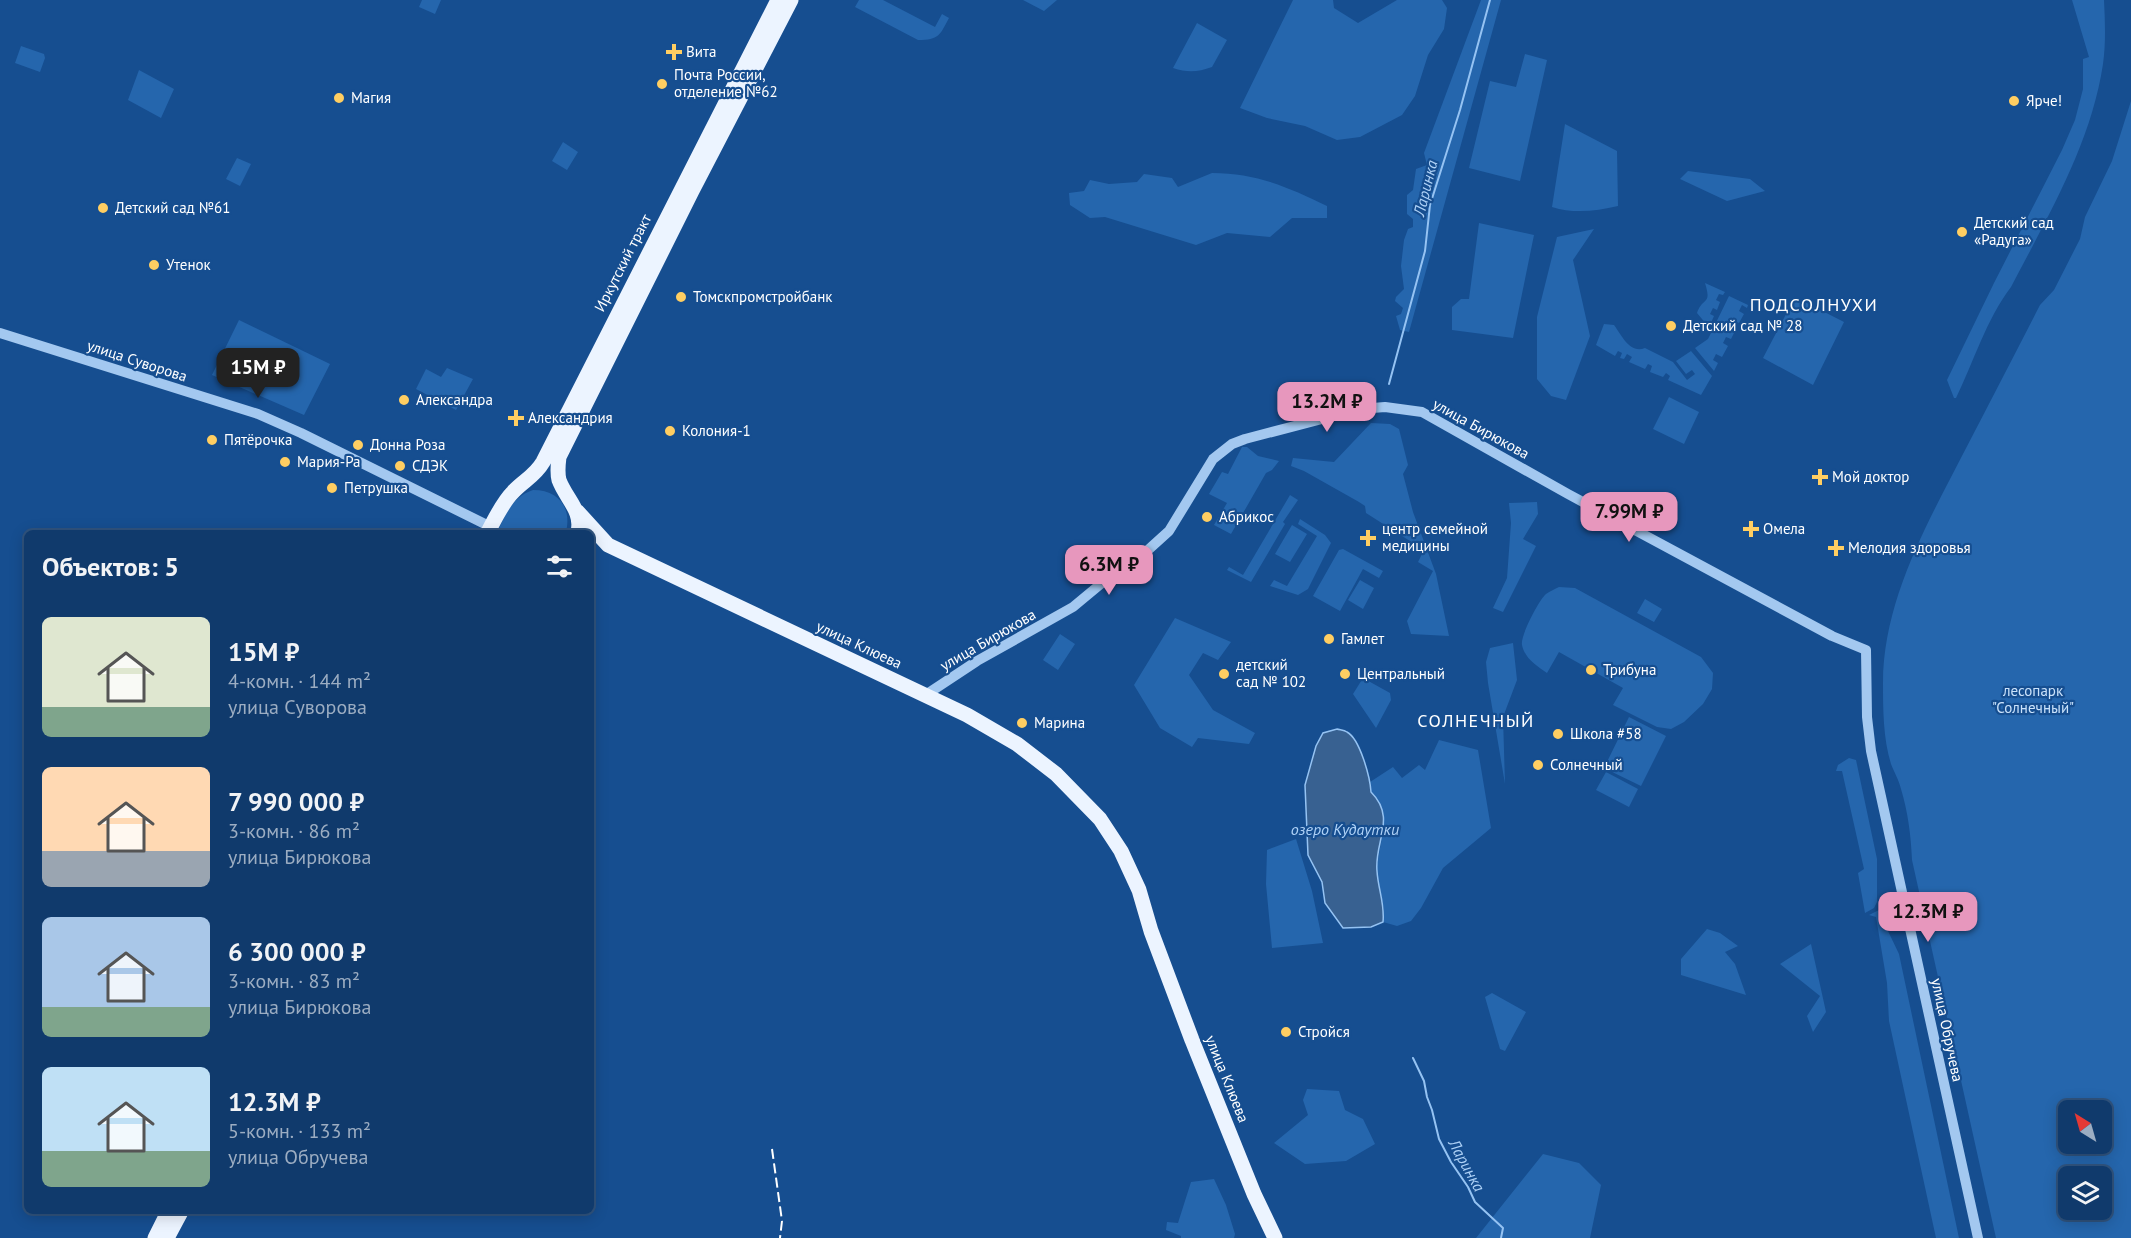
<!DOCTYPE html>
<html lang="ru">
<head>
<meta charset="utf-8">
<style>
	body { margin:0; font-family:"PT Sans",sans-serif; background:#1e4574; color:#f1f3f6; height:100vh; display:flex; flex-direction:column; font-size:22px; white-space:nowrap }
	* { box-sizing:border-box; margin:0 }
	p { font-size:20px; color:#9cadc2 }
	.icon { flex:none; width:33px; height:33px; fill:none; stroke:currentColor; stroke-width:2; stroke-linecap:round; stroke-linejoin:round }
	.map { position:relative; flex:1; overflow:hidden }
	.side { position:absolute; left:24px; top:530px; width:570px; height:684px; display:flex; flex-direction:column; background:#103a6c; border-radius:9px; box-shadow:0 3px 15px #0003,0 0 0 2px #30547f }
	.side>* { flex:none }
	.needle { width:39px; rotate:323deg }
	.fabs { position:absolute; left:2058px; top:1100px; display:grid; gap:12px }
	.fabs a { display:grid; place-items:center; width:54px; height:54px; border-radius:9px; background:#103a6c; box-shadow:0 3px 15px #0003,0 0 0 2px #30547f; font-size:30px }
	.price { position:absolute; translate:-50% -51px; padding:0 14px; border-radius:12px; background:#e797bd; color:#111; font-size:20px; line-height:39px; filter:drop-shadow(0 2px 3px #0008) }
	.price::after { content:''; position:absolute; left:50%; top:36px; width:18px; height:14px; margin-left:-9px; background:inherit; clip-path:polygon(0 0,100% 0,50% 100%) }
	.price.active { background:#222; color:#fff }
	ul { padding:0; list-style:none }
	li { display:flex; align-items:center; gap:18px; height:150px; padding:0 18px }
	li span { display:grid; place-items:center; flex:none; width:168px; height:120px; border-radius:9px; color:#555 }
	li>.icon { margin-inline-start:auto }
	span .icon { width:72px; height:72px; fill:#fffc; stroke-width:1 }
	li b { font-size:26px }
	h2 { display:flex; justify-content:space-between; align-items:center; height:72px; padding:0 18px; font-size:26px }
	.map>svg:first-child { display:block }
	.green { fill:#2566ad; fill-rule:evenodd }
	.water { fill:#386191; stroke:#95c3f3; stroke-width:1.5 }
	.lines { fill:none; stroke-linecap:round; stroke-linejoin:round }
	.stream { stroke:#95c3f3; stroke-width:2 }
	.minor { stroke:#a3c8f0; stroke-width:10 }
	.major { stroke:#ecf4ff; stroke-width:15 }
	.rail { stroke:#fff; stroke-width:2; stroke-dasharray:10 4.5; stroke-linecap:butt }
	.poi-dot { fill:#ffce62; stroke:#164e90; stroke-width:2 }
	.labels { text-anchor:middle; stroke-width:4.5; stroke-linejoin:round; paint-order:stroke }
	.poi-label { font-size:15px; fill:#fff; stroke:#164e90; text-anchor:start }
	.street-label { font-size:15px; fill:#fff; stroke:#164e90 }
	.park-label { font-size:15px; fill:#cae2fb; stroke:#164e90 }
	.water-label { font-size:16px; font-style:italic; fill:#afd2f7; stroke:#164e90 }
	.quarter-label { font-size:18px; letter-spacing:1.5px; fill:#fff; stroke:#164e90 }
</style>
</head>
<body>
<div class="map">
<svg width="2131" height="1238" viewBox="0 0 2131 1238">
	<rect width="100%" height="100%" fill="#164e90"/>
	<!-- green -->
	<path class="green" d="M422 0H441L435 14 419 7Z
		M859 0H883L935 27 942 14 949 18C940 35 939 40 918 40L855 7Z
		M1023 0H1057L1044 11Z
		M1293 0H1333L1334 8 1358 23 1397 0H1442L1447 8 1444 29 1428 55 1415 96 1402 115 1360 137 1337 140 1305 126 1267 118 1240 108Z
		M1481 0H1501L1409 332 1400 330 1396 316 1401 314 1403 308 1395 301 1396 297 1404 289 1401 266 1404 240 1408 229 1413 227V219L1407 214V195L1413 190 1416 169 1427 165 1424 153Z
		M2072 0H2104C2105 21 2106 43 2103 64 2091 144 2048 216 2011 287 1986 320 1974 361 1956 398H1954L1947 380 1994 283 2062 150 2075 120 2083 89V59L2089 57Z
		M1197 23 1227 40 1212 67C1198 72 1188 73 1173 68Z
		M21 46 44 54 45 58 40 72 15 63Z
		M1525 54 1547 60 1520 181 1469 168 1490 81 1516 87Z
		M139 70 174 89 161 118 128 100Z
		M2131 101V1238H1996L1912 860C1911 836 1908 812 1901 789 1899 780 1894 772 1891 764 1883 739 1883 708 1883 683 1883 601 1927 524 1963 454 1989 404 2015 354 2040 305L2054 290 2080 239 2085 217 2112 161ZM2068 1110H2102V1143H2068ZM2068 1176H2102V1209H2068Z
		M1565 124 1617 151 1618 206C1596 211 1574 214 1552 207Z
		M563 142 578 152 567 170 552 161Z
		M237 158 251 164 240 186 226 179Z
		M1688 171 1750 179 1765 191 1727 201 1680 179Z
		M1212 173C1256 173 1288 187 1327 206V218H1292L1270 237 1227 233 1196 245 1105 217 1090 218 1070 205 1069 193 1084 191 1090 180 1109 184 1137 182 1144 174 1172 178 1178 187Z
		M1479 223 1534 235 1513 338 1452 330V307L1461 299H1469Z
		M1594 229 1573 260 1590 336 1566 400 1551 396 1537 379V317L1557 237Z
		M1705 283 1725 292 1723 295 1719 294 1716 300 1720 302 1717 310 1713 308 1710 314 1714 316 1710 325H1707L1697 313C1703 296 1712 306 1705 283Z
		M1729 296 1748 305 1747 308 1742 305 1739 311 1744 314 1739 323 1734 321 1731 326 1736 329 1731 339 1726 337 1723 343 1728 346 1722 357 1716 354 1713 360 1718 363 1714 371 1695 348 1708 339Z
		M1795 297 1844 322 1813 385 1763 358Z
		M239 320 330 364 304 415 212 375Z
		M1604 324 1614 325C1622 336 1630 354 1645 348L1673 362 1687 380 1695 374 1692 370 1686 374 1676 361 1691 351 1712 376 1701 395 1668 380 1670 376 1666 373 1663 377 1650 372 1652 366 1648 364 1645 369 1629 362 1632 357 1627 354 1624 359 1620 358 1622 353 1618 351 1615 356 1596 345Z
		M447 368 473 379 456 410 416 389 426 369 441 377Z
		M1669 397 1699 412 1684 444 1653 429Z
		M1371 423 1390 424 1399 429 1408 465 1403 474 1413 512 1436 574 1449 636 1411 634 1407 621 1433 571 1418 562 1424 550 1366 513 1365 506 1359 502 1304 471 1291 466 1293 458 1334 462Z
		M1242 447H1247L1258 456 1279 461 1272 470 1266 473 1231 534 1214 525 1227 503 1209 494 1222 472 1228 474Z
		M533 490C558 490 572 507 566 532H497C506 514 512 497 533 490Z
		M1290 495 1298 500 1283 522 1285 524 1251 582 1227 570 1229 567 1243 575Z
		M1537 502 1538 514 1523 539 1536 546 1503 612 1493 608 1507 578 1511 523 1509 503Z
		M1300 519 1325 535 1331 543 1308 589 1298 595 1270 586 1274 580 1287 586 1317 536 1298 524Z
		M1292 525 1307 534 1290 562 1275 554Z
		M1343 549 1383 571 1379 578 1363 569 1340 611 1313 596 1339 550Z
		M1360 580 1374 588 1363 609 1348 600Z
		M1559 587 1575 588 1701 657 1713 673 1712 689 1703 704 1684 722 1671 729 1657 727 1613 705 1623 688 1559 652 1547 673C1537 666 1525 659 1522 645 1520 636 1539 600 1546 594 1550 591 1555 589 1559 587Z
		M1645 599 1662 609 1654 622 1637 613Z
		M1175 618 1231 642 1218 660 1203 653 1189 675 1213 710 1255 733 1249 744 1198 738 1192 747 1160 728 1134 685Z
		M1060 634 1075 644 1058 670 1043 660Z
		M1513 643 1517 680 1503 717 1505 784 1488 683 1486 662 1490 648Z
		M1363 678 1390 693 1391 700 1376 728 1353 694Z
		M1629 717 1666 736 1641 786 1604 768Z
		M1439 740 1478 750 1491 828 1443 868 1421 908 1411 921 1397 926 1383 922 1384 910 1376 870 1384 827 1371 792 1370 782 1393 767 1402 778 1419 765 1425 770Z
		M1849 758 1856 760 1877 859V902L1874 908 1865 913 1858 873 1864 869 1842 771H1836L1838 765Z
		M1606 772 1638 789 1629 807 1596 790Z
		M1296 839 1312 891 1323 943 1272 948 1266 884 1267 850Z
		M1883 908 1888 931 1899 954 1959 1238H1936L1889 1021 1887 983 1876 917 1869 915Z
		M1707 929 1720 933 1738 946 1725 952 1735 964 1746 995 1681 975V959Z
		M1811 944 1826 1012 1813 1032 1807 1016 1820 996 1780 964Z
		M1492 993 1526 1012 1505 1051 1500 1049 1485 997Z
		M1307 1089 1339 1091 1345 1110 1363 1119 1375 1144 1346 1161 1305 1164 1274 1143 1308 1115 1303 1100Z
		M1543 1154 1579 1163 1601 1185 1590 1238H1476Z
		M1214 1179 1226 1205 1235 1234 1234 1238H1181V1236L1166 1230 1167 1222 1178 1223 1191 1182Z"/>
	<!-- water -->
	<path class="water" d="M1337 729C1340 730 1344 730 1347 732 1360 739 1370 777 1371 792 1397 818 1374 842 1377 871 1378 889 1385 904 1383 922L1371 927 1343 928 1325 903 1322 882 1308 855 1305 785 1316 746 1323 733Z"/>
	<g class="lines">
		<!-- stream -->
		<path class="stream" d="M1389 384 1425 251 1430 205 1460 110 1490 0
			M1413 1058 1424 1081 1427 1097 1432 1110 1439 1139 1451 1162 1468 1187 1475 1202 1503 1228 1501 1238"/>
		<!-- minor -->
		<path class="minor" d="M0 333 258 414 301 433 491 527
			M924 696 977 661 1073 607 1126 563 1148 550 1169 531 1213 459 1232 444 1245 439 1360 409 1385 407 1422 412 1568 494 1832 636 1866 650 1867 717 1871 751 1978 1238"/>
		<!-- major -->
		<path class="major" d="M577 511 608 545 967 715 1017 744 1056 774 1100 819 1121 851 1139 890 1151 931 1192 1040 1254 1194 1275 1238
			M488 532C495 519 502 503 513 492 523 481 535 476 543 462L778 0
			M578 532C583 511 566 499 559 480 557 472 558 465 559 457L692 191 791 0
			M155 1238 169 1210
			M167 1238 182 1210"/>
		<!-- rail -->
		<path class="rail" d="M772 1149 782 1221 780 1238"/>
	</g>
	<!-- markers -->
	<g class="poi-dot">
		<path d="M671 43h6v6h6v6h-6v6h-6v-6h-6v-6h6z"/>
		<circle cx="662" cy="84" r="6"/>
		<circle cx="339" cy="98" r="6"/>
		<circle cx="2014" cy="101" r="6"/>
		<circle cx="103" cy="208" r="6"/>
		<circle cx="1962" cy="232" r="6"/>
		<circle cx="154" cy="265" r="6"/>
		<circle cx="681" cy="297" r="6"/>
		<circle cx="1671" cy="326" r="6"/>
		<circle cx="404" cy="400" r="6"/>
		<path d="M513 409h6v6h6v6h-6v6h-6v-6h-6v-6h6z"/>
		<circle cx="670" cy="431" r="6"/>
		<circle cx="212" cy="440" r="6"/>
		<circle cx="358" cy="445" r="6"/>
		<circle cx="285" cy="462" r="6"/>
		<circle cx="400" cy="466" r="6"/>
		<path d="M1817 468h6v6h6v6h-6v6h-6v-6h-6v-6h6z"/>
		<circle cx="332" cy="488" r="6"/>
		<circle cx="1207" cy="517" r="6"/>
		<path d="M1748 520h6v6h6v6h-6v6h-6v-6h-6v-6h6z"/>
		<path d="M1365 529h6v6h6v6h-6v6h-6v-6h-6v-6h6z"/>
		<path d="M1833 539h6v6h6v6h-6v6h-6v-6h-6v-6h6z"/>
		<circle cx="1329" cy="639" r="6"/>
		<circle cx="1591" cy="670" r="6"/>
		<circle cx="1224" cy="674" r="6"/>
		<circle cx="1345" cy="674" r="6"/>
		<circle cx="1022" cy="723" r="6"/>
		<circle cx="1558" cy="734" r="6"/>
		<circle cx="1538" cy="765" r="6"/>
		<circle cx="1286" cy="1032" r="6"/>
	</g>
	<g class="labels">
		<!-- poi labels -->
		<g class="poi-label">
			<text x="686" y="57">Вита</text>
			<text x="674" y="80">Почта России,<tspan x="674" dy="17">отделение №62</tspan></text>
			<text x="351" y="103">Магия</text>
			<text x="2026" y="106">Ярче!</text>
			<text x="115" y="213">Детский сад №61</text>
			<text x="1974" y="228">Детский сад<tspan x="1974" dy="17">«Радуга»</tspan></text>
			<text x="166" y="270">Утенок</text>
			<text x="693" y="302">Томскпромстройбанк</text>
			<text x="1683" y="331">Детский сад № 28</text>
			<text x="416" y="405">Александра</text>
			<text x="528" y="423">Александрия</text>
			<text x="682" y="436">Колония-1</text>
			<text x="224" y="445">Пятёрочка</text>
			<text x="370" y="450">Донна Роза</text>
			<text x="297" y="467">Мария-Ра</text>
			<text x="412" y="471">СДЭК</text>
			<text x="1832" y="482">Мой доктор</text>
			<text x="344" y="493">Петрушка</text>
			<text x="1219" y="522">Абрикос</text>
			<text x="1382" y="534">центр семейной<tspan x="1382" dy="17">медицины</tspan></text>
			<text x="1763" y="534">Омела</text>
			<text x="1848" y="553">Мелодия здоровья</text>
			<text x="1341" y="644">Гамлет</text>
			<text x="1236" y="670">детский<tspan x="1236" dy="17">сад № 102</tspan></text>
			<text x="1603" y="675">Трибуна</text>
			<text x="1357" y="679">Центральный</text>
			<text x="1034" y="728">Марина</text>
			<text x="1570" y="739">Школа #58</text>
			<text x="1550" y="770">Солнечный</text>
			<text x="1298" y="1037">Стройся</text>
		</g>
		<!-- street labels -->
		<g class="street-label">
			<text transform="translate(623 263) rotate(-63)" y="5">Иркутский тракт</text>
			<text transform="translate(137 361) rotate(18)" y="5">улица Суворова</text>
			<text transform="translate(1481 429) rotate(29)" y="5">улица Бирюкова</text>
			<text transform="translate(988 640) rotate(-30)" y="5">улица Бирюкова</text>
			<text transform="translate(859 645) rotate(25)" y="5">улица Клюева</text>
			<text transform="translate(1947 1030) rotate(78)" y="5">улица Обручева</text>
			<text transform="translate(1227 1079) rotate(68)" y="5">улица Клюева</text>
		</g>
		<!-- park labels -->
		<g class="park-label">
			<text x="2033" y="696">лесопарк<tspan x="2033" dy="17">"Солнечный"</tspan></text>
		</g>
		<!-- water labels -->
		<g class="water-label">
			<text transform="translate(1425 188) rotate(-76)" y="6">Ларинка</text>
			<text x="1345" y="835">озеро Кудаутки</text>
			<text transform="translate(1467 1165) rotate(61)" y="6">Ларинка</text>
		</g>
		<!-- quarter labels -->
		<g class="quarter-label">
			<text x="1814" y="311">ПОДСОЛНУХИ</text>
			<text x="1476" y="727">СОЛНЕЧНЫЙ</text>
		</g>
	</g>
</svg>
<div class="fabs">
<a><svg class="needle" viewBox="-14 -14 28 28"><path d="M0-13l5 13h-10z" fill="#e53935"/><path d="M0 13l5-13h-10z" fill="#9cadc2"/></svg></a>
<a><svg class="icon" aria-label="layers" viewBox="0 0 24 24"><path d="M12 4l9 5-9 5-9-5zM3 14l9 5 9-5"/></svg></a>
</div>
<b class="price active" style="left:258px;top:399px">15M ₽</b>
<b class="price" style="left:1327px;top:433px">13.2M ₽</b>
<b class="price" style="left:1629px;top:543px">7.99M ₽</b>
<b class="price" style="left:1109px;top:596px">6.3M ₽</b>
<b class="price" style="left:1928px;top:943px">12.3M ₽</b>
<section class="side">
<h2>Объектов: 5<svg class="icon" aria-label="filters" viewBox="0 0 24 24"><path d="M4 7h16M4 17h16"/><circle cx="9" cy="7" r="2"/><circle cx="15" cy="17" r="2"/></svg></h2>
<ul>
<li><span style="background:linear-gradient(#dfe7d0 75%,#7fa58c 0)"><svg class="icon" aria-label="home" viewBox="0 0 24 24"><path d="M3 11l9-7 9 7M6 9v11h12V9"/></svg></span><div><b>15M ₽</b><p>4-комн. · 144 m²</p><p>улица Суворова</p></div></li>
<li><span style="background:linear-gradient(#ffd9b3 70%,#9aa5b1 0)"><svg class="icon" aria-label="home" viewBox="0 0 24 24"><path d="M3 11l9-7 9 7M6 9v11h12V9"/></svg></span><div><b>7 990 000 ₽</b><p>3-комн. · 86 m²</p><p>улица Бирюкова</p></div></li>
<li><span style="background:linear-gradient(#a9c7e8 75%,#7fa58c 0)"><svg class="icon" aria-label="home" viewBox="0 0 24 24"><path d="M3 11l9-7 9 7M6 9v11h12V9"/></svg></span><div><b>6 300 000 ₽</b><p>3-комн. · 83 m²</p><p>улица Бирюкова</p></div></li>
<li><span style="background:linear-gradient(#bfe0f5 70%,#7fa58c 0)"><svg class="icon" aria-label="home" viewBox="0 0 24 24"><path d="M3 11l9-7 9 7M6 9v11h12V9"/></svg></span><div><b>12.3M ₽</b><p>5-комн. · 133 m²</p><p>улица Обручева</p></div></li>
</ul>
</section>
</div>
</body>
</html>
